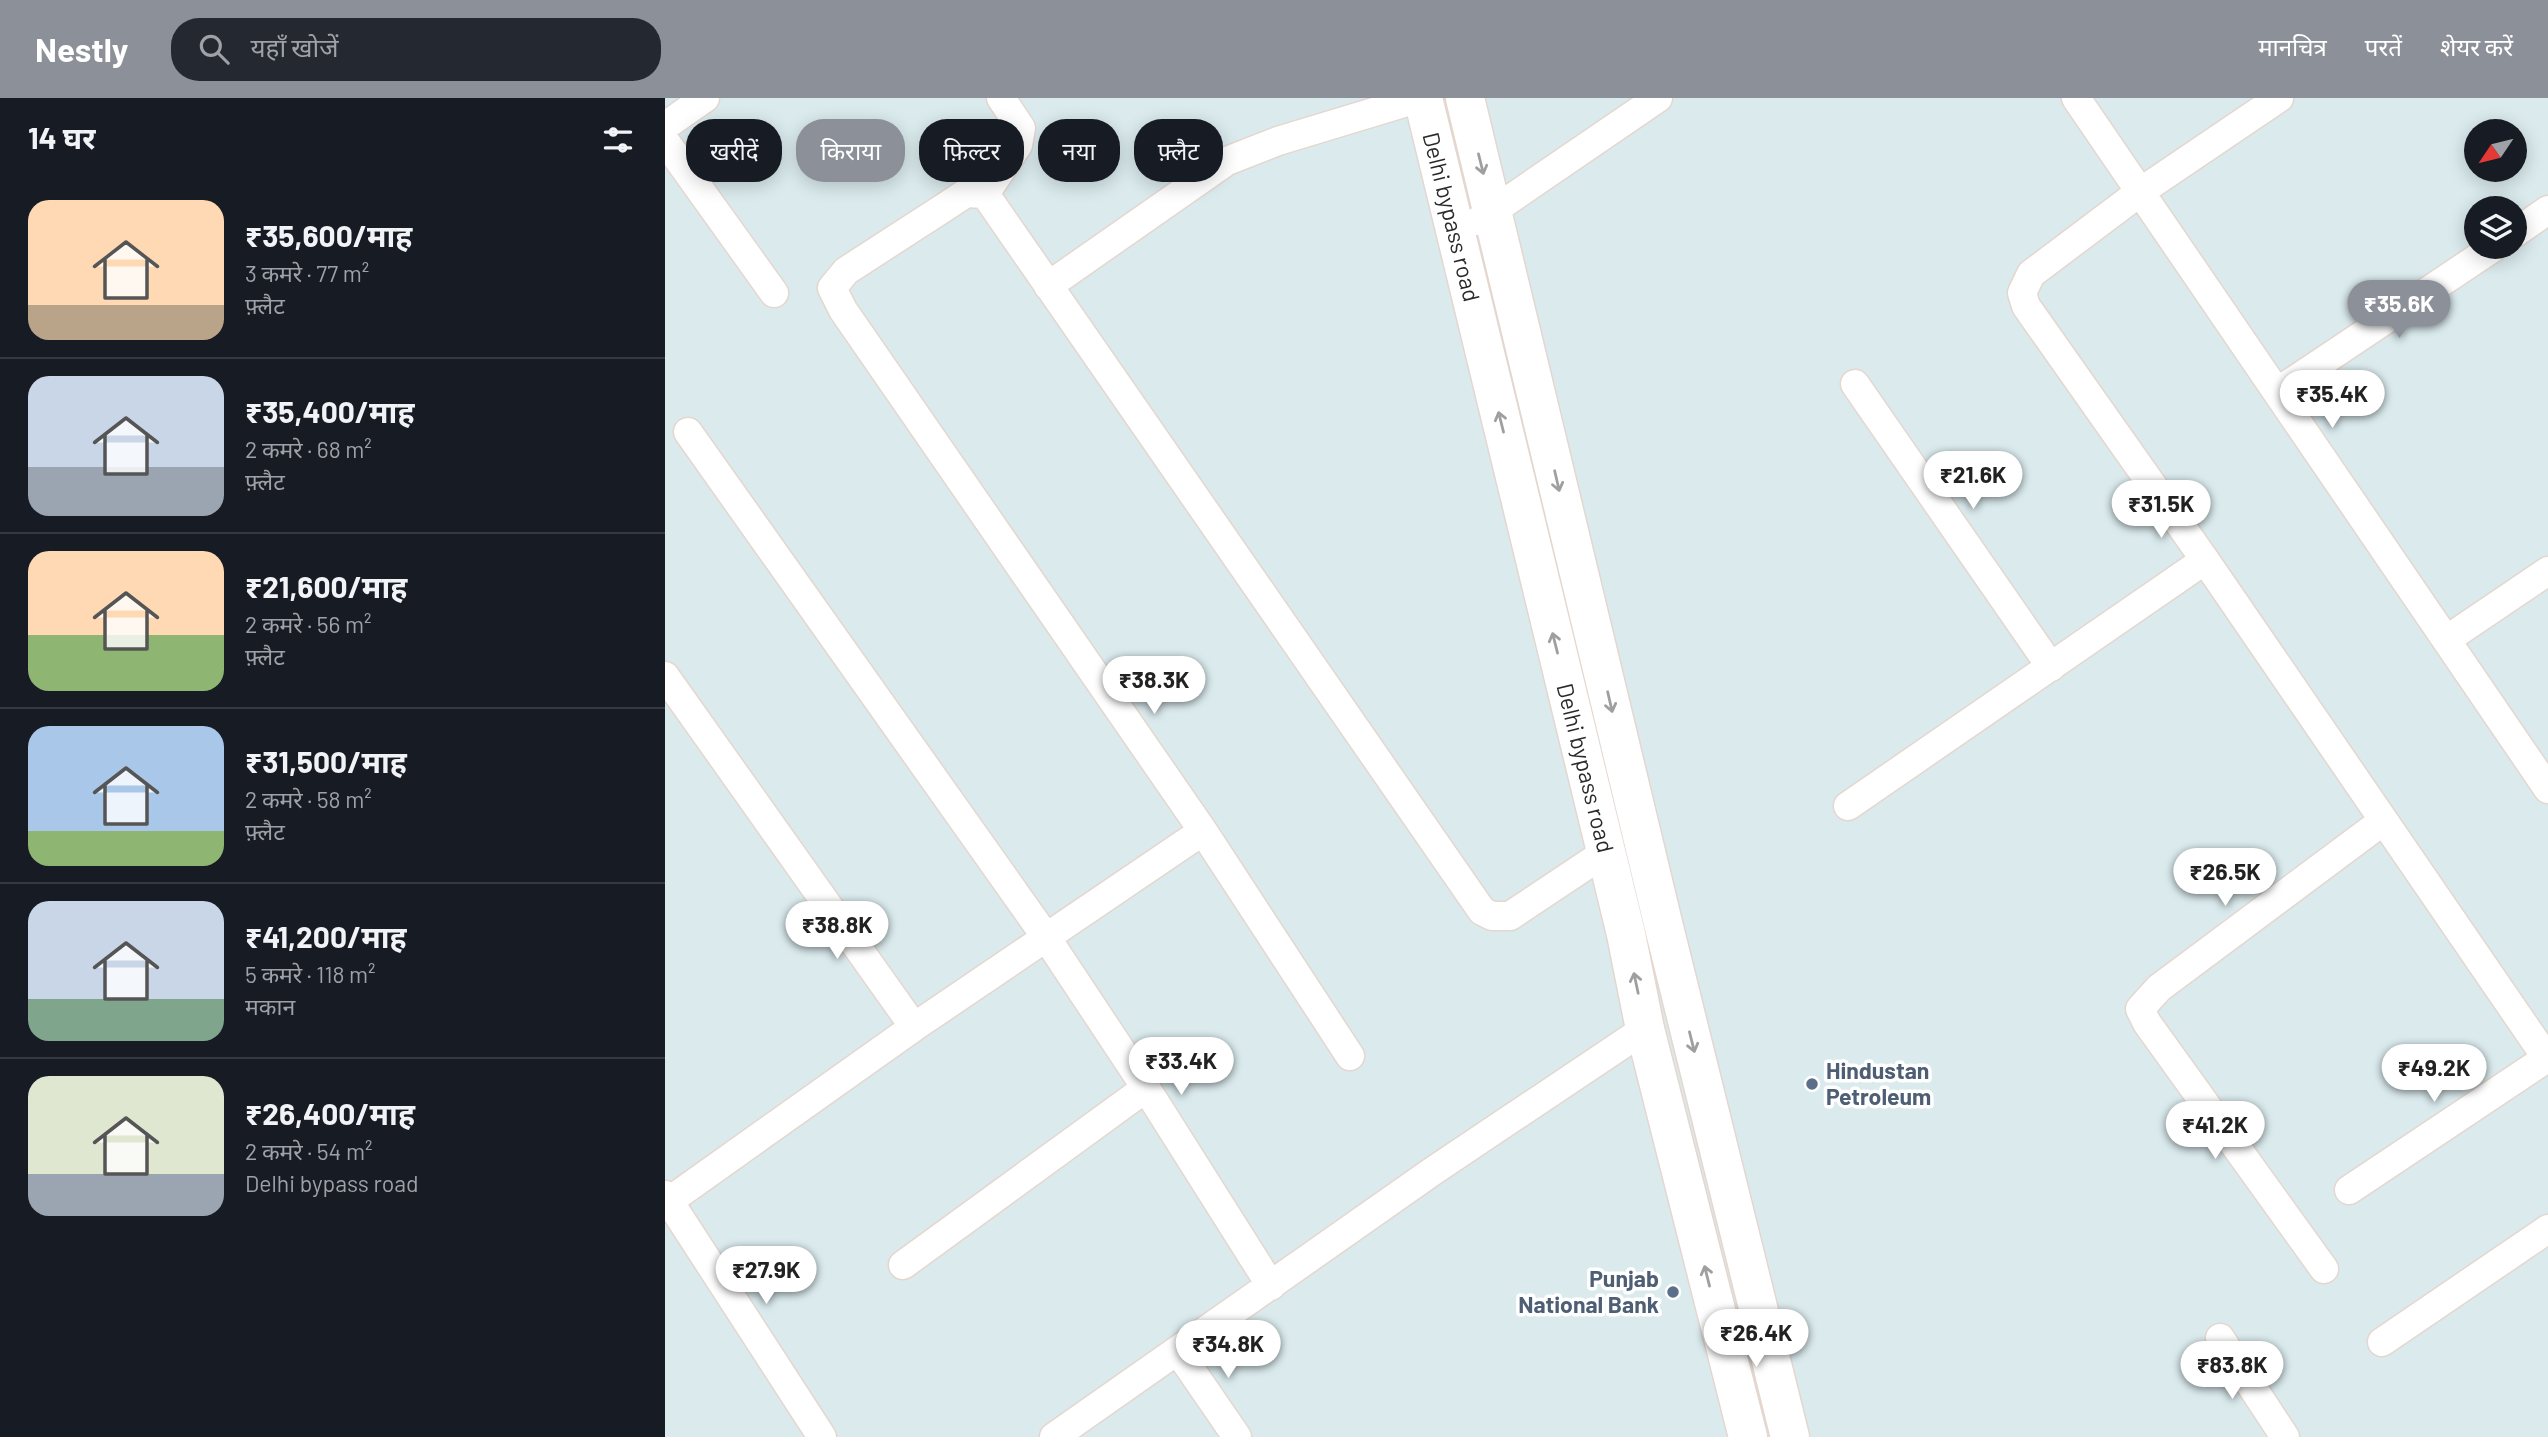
<!DOCTYPE html>
<html lang="hi">
<head>
<meta charset="utf-8">
<style>
	body { margin:0; font-family:Barlow,"Noto Sans Devanagari",sans-serif; background:#242831; color:#f1f3f6; height:100vh; display:flex; flex-direction:column; font-size:26px; white-space:nowrap }
	* { box-sizing:border-box; margin:0 }
	p { font-size:23px; color:#9ea1a6 }
	.icon { flex:none; width:38px; height:38px; fill:none; stroke:currentColor; stroke-width:2; stroke-linecap:round; stroke-linejoin:round }
	.map { position:relative; flex:1; overflow:hidden }
	.panel { display:flex; flex-direction:column; background:#171b24; width:665px }
	.panel>* { flex:none }
	.banner { position:absolute; left:21px; top:21px; width:665px; height:63px; display:flex; gap:14px }
	.needle { width:46px; rotate:235deg }
	.controls { position:absolute; left:1799px; top:21px; display:grid; gap:14px }
	.controls a { display:grid; place-items:center; width:63px; height:63px; border-radius:50%; background:#171b24; box-shadow:0 4px 18px #0003; font-size:35px }
	.price { position:absolute; translate:-50% -60px; padding:0 16px; border-radius:24px; background:#fff; color:#222; font-size:23px; line-height:46px; filter:drop-shadow(0 2px 4px #0008) }
	.price::after { content:''; position:absolute; left:50%; top:42px; width:21px; height:16px; margin-left:-10px; background:inherit; clip-path:polygon(0 0,100% 0,50% 100%) }
	.price.on { background:#8c9099; color:#fff }
	ul { padding:0; list-style:none }
	li { display:flex; align-items:center; gap:21px; height:175px; padding:0 28px }
	li+li { border-top:2px solid #363941 }
	li span { display:grid; place-items:center; flex:none; width:196px; height:140px; border-radius:21px; color:#555 }
	li>.icon { margin-inline-start:auto }
	span .icon { width:84px; height:84px; fill:#fffc; stroke-width:1 }
	li b { font-size:30px }
	h2 { display:flex; justify-content:space-between; align-items:center; height:84px; padding:0 28px; font-size:30px }
	.chip { padding:0 24px; border-radius:28px; background:#171b24; box-shadow:0 4px 18px #0003; font-size:24px; line-height:63px }
	.chip.on { background:#8c9099; color:#fff }
	header { display:flex; align-items:center; gap:42px; box-sizing:border-box; height:98px; padding:0 35px; background:#8c9099; color:#fff }
	header strong { font-size:33px }
	nav { display:flex; gap:38px; margin-inline-start:auto; font-size:24px }
	.search { width:490px; height:63px; background:#242831; display:flex; align-items:center; gap:18px; box-sizing:border-box; padding:0 24px; border-radius:28px; color:#9ea1a6; font-size:26px }
	main { display:flex; flex:1; min-height:0 }
	.map>svg:first-child { display:block }
	.lines { fill:none; stroke-linecap:round; stroke-linejoin:round }
	.street-casing { stroke:#e4d7cf; stroke-width:31 }
	.secondary-casing { stroke:#e4d7cf; stroke-width:41 }
	.street { stroke:#fff; stroke-width:28 }
	.secondary { stroke:#fff; stroke-width:38 }
	.oneway { stroke:#9f9f9f }
	.service-dot { fill:#5c6f8a; stroke:#fff; stroke-width:2.5 }
	.labels { text-anchor:middle; stroke-width:7; stroke-linejoin:round; paint-order:stroke }
	.street-label { font-size:23px; fill:#2a2a2a; stroke:#fff }
	.service-label { font-size:23px; font-weight:bold; fill:#4e5e75; stroke:#fff; text-anchor:start }
</style>
</head>
<body>
<header>
<strong>Nestly</strong>
<div class="search"><svg class="icon" aria-label="search" viewBox="0 0 24 24"><circle cx="10" cy="10" r="6"/><path d="M15 15l6 6"/></svg>यहाँ खोजें</div>
<nav><a>मानचित्र</a><a>परतें</a><a>शेयर करें</a></nav>
</header>
<main>
<section class="panel">
<h2>14 घर<svg class="icon" aria-label="filters" viewBox="0 0 24 24"><path d="M4 7h16M4 17h16"/><circle cx="9" cy="7" r="2"/><circle cx="15" cy="17" r="2"/></svg></h2>
<ul>
<li><span style="background:linear-gradient(#ffd9b3 75%,#b9a48a 0)"><svg class="icon" aria-label="home" viewBox="0 0 24 24"><path d="M3 11l9-7 9 7M6 9v11h12V9"/></svg></span><div><b>₹35,600/माह</b><p>3 कमरे · 77 m²</p><p>फ़्लैट</p></div></li>
<li><span style="background:linear-gradient(#c9d6e8 65%,#9aa5b1 0)"><svg class="icon" aria-label="home" viewBox="0 0 24 24"><path d="M3 11l9-7 9 7M6 9v11h12V9"/></svg></span><div><b>₹35,400/माह</b><p>2 कमरे · 68 m²</p><p>फ़्लैट</p></div></li>
<li><span style="background:linear-gradient(#ffd9b3 60%,#8fb573 0)"><svg class="icon" aria-label="home" viewBox="0 0 24 24"><path d="M3 11l9-7 9 7M6 9v11h12V9"/></svg></span><div><b>₹21,600/माह</b><p>2 कमरे · 56 m²</p><p>फ़्लैट</p></div></li>
<li><span style="background:linear-gradient(#a9c7e8 75%,#8fb573 0)"><svg class="icon" aria-label="home" viewBox="0 0 24 24"><path d="M3 11l9-7 9 7M6 9v11h12V9"/></svg></span><div><b>₹31,500/माह</b><p>2 कमरे · 58 m²</p><p>फ़्लैट</p></div></li>
<li><span style="background:linear-gradient(#c9d6e8 70%,#7fa58c 0)"><svg class="icon" aria-label="home" viewBox="0 0 24 24"><path d="M3 11l9-7 9 7M6 9v11h12V9"/></svg></span><div><b>₹41,200/माह</b><p>5 कमरे · 118 m²</p><p>मकान</p></div></li>
<li><span style="background:linear-gradient(#dfe7d0 70%,#9aa5b1 0)"><svg class="icon" aria-label="home" viewBox="0 0 24 24"><path d="M3 11l9-7 9 7M6 9v11h12V9"/></svg></span><div><b>₹26,400/माह</b><p>2 कमरे · 54 m²</p><p>Delhi bypass road</p></div></li>
</ul>
</section>
<div class="map">
<svg width="1883" height="1339" viewBox="0 0 1883 1339">
	<rect width="100%" height="100%" fill="#daeaed"/>
	<g class="lines">
		<!-- street casing -->
		<g class="street-casing">
			<path id="street" d="M1411 0 1883 691
				M1614 0 1475 94 1366 176 1357 195 1361 208 1540 462 1883 962
				M0 28 40 0
				M0 43 109 195
				M320 96 817 813 827 818H845L941 754
				M320 96 353 47 356 30 336 0
				M813 123 993 0
				M1850 135 1883 112
				M383 188 562 63 613 43 755 0
				M1190 286 1386 569
				M1612 294 1829 149
				M23 334 381 839 481 990 606 1188
				M1781 542 1883 473
				M0 578 249 929 4 1103 0 1097
				M1183 708 1540 462
				M538 733 685 958
				M249 929 538 733 178 212 167 190 181 173 283 107 301 95 320 96
				M1684 1092 1882 960
				M4 1103 157 1339
				M238 1167 481 990
				M1659 1171 1482 925 1475 911 1494 890 1718 723
				M1555 1240 1620 1339
				M1717 1244 1883 1131
				M513 1253 572 1339
				M389 1339 768 1073 980 931"/>
		</g>
		<!-- secondary casing -->
		<g class="secondary-casing">
			<path id="secondary" d="M758 0 961 836 980 931 1083 1339
				M800 0 998 825 1125 1339"/>
		</g>
		<!-- street -->
		<use href="#street" class="street"/>
		<!-- secondary -->
		<use href="#secondary" class="secondary"/>
	</g>
	<!-- one-way arrows -->
	<defs><path id="oneway-shaft" d="M-6 0H5M1.5-3L5.5 0L1.5 3" fill="none" stroke-width="1.6" stroke-linecap="round" stroke-linejoin="round" transform="scale(1.75)"/></defs>
	<g class="oneway">
		<use href="#oneway-shaft" transform="translate(816 66) rotate(76)"/>
		<use href="#oneway-shaft" transform="translate(836 324) rotate(-104)"/>
		<use href="#oneway-shaft" transform="translate(892 383) rotate(77)"/>
		<use href="#oneway-shaft" transform="translate(890 545) rotate(-104)"/>
		<use href="#oneway-shaft" transform="translate(945 604) rotate(77)"/>
		<use href="#oneway-shaft" transform="translate(971 885) rotate(-102)"/>
		<use href="#oneway-shaft" transform="translate(1027 944) rotate(76)"/>
		<use href="#oneway-shaft" transform="translate(1042 1178) rotate(-104)"/>
	</g>
	<!-- markers -->
	<g class="service-dot">
		<circle cx="1147" cy="986" r="7"/>
		<circle cx="1008" cy="1194" r="7"/>
	</g>
	<g class="labels">
		<!-- street labels -->
		<g class="street-label">
			<text transform="translate(786 119) rotate(76)" y="8">Delhi bypass road</text>
			<text transform="translate(920 670) rotate(76)" y="8">Delhi bypass road</text>
		</g>
		<!-- service labels -->
		<g class="service-label">
			<text x="1161" y="981">Hindustan<tspan x="1161" dy="26">Petroleum</tspan></text>
			<text x="994" y="1189" text-anchor="end">Punjab<tspan x="994" dy="26">National Bank</tspan></text>
		</g>
	</g>
</svg>
<div class="controls">
<a><svg class="needle" viewBox="-14 -14 28 28"><path d="M0-13l5 13h-10z" fill="#e53935"/><path d="M0 13l5-13h-10z" fill="#9ea1a6"/></svg></a>
<a><svg class="icon" aria-label="layers" viewBox="0 0 24 24"><path d="M12 4l9 5-9 5-9-5zM3 14l9 5 9-5"/></svg></a>
</div>
<b class="price on" style="left:1734px;top:242px">₹35.6K</b>
<b class="price" style="left:1667px;top:332px">₹35.4K</b>
<b class="price" style="left:1308px;top:413px">₹21.6K</b>
<b class="price" style="left:1496px;top:442px">₹31.5K</b>
<b class="price" style="left:489px;top:618px">₹38.3K</b>
<b class="price" style="left:1560px;top:810px">₹26.5K</b>
<b class="price" style="left:172px;top:863px">₹38.8K</b>
<b class="price" style="left:516px;top:999px">₹33.4K</b>
<b class="price" style="left:1769px;top:1006px">₹49.2K</b>
<b class="price" style="left:1550px;top:1063px">₹41.2K</b>
<b class="price" style="left:101px;top:1208px">₹27.9K</b>
<b class="price" style="left:1091px;top:1271px">₹26.4K</b>
<b class="price" style="left:563px;top:1282px">₹34.8K</b>
<b class="price" style="left:1567px;top:1303px">₹83.8K</b>
<div class="banner">
<a class="chip">खरीदें</a>
<a class="chip on">किराया</a>
<a class="chip">फ़िल्टर</a>
<a class="chip">नया</a>
<a class="chip">फ़्लैट</a>
</div>
</div>
</main>
</body>
</html>
